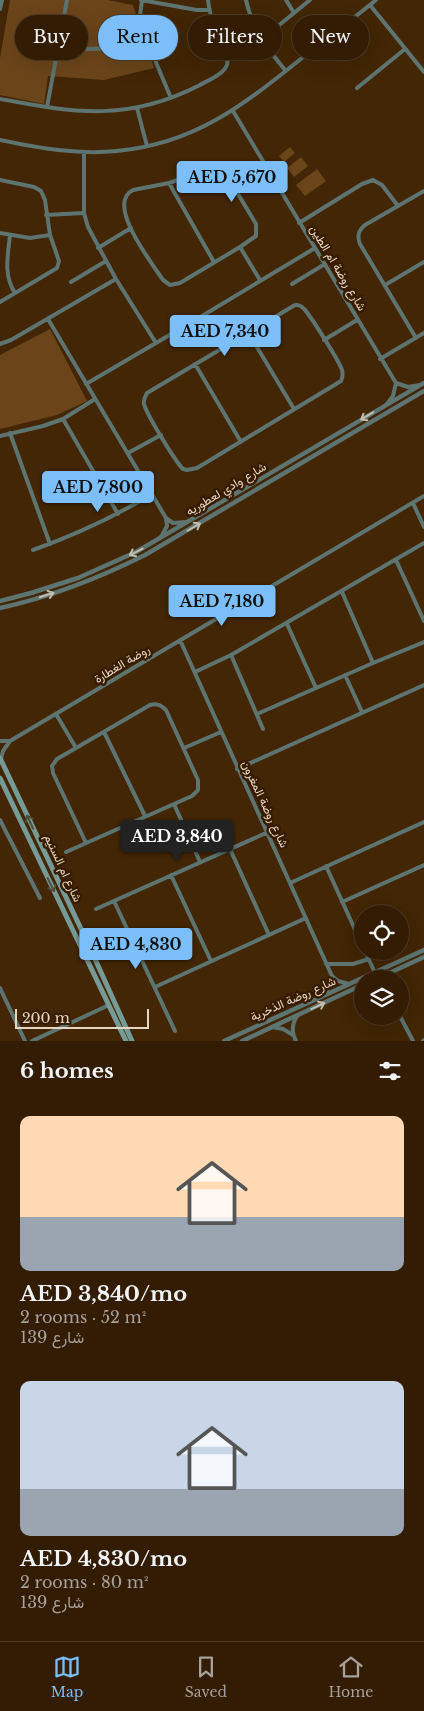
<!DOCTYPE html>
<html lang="en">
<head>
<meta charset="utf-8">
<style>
	body { margin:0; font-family:"Libre Baskerville",Vazirmatn,serif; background:#3a250e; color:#f1f3f6; height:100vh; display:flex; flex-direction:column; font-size:19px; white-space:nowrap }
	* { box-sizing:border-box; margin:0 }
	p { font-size:16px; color:#a8a19a }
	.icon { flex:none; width:28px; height:28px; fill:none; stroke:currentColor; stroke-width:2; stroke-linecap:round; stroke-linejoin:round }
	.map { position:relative; height:1041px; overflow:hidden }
	.details { display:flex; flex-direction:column; background:#321c04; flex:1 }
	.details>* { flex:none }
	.hud { position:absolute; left:15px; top:15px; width:395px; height:45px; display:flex; gap:10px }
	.controls { position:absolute; left:354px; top:905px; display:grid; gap:10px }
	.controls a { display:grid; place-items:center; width:55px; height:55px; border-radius:50%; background:#321c04; box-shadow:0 5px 20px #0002,0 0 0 1px #4d3a26; font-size:25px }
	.scale { position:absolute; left:15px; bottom:12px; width:134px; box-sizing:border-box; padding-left:5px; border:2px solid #e7d5c4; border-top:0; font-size:14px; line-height:18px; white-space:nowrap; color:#e7d5c4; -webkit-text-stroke:4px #371c00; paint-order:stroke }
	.price { position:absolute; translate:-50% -42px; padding:0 11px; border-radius:5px; background:#7bbef8; color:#111; font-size:16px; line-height:32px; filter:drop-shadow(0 1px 2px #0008) }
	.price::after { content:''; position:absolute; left:50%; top:30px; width:15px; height:11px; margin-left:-8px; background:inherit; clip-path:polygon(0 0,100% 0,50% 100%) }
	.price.active { background:#222; color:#fff }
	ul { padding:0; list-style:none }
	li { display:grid; align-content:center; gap:10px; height:265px; padding:0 20px }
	li span { display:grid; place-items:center; height:155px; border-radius:10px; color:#555 }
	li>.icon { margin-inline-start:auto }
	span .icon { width:90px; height:90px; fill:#fffc; stroke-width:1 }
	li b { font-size:21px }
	h2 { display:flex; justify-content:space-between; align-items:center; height:60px; padding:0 20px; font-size:21px }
	.chip { padding:0 18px; border-radius:22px; background:#321c04; box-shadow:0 5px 20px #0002,0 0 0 1px #4d3a26; font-size:18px; line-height:45px }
	.chip.active { background:#7bbef8; color:#111 }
	.menu { display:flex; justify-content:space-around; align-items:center; height:70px; border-top:1px solid #4d3a26; background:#321c04; font-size:14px; color:#a8a19a }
	.menu a { display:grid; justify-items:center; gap:2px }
	.menu .active { color:#7bbef8 }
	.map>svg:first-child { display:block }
	.green { fill:#6b451a }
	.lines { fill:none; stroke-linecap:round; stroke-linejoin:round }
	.minor { stroke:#5d7471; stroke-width:4 }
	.tertiary { stroke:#5d7471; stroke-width:4.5 }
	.secondary { stroke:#769b96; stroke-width:5 }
	.oneway { stroke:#c4bdaf }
	.oneway2 { stroke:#504f3c }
	.labels { text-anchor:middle; stroke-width:5; stroke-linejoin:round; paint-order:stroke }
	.street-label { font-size:12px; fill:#e7d5c4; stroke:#371c00 }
</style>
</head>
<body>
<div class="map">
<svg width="424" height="1041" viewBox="0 0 424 1041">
	<rect width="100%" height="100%" fill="#422605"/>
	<!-- green -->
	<path class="green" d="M10 0H107L133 5 154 68 104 80 48 76 44 104 0 95V58Z
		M290 147 295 153 284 162 279 156Z
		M301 157 308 166 294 177 287 168Z
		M317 169 326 181 305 196 296 185Z
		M50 329 87 401 57 415 0 429V355Z"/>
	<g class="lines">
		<!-- minor -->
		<path class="minor" d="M141 0 197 10H209
			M142 0 140 16 141 27 171 98
			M246 0C252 28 268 50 286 71
			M286 0 294 13
			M370 5 424 72
			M0 9 2 0
			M262 39 310 0
			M59 47C88 51 118 49 146 40
			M357 88 405 49
			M0 99C76 113 128 122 200 85 208 80 223 75 227 65 230 56 217 35 214 26 211 17 209 9 208 0
			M47 107 67 0
			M137 108 147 146
			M233 111 396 383 408 387 420 385
			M0 140C39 148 77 155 117 151 197 144 247 102 307 54 330 36 353 19 376 0
			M84 152V213L88 227 116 279 156 343
			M212 168H218L226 174 256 224V236L240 247 180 283 170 285 163 280C152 263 105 204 133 190L169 183Z
			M0 180 34 187 41 191 45 200 50 235 59 261 57 268 52 271 0 302
			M169 183 214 262
			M236 190 270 172
			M46 215 84 213
			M299 223 362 184 373 180 382 185 398 206
			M0 233 30 238 50 235
			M10 235C8 255 3 275 15 293
			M240 247 260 280
			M98 248 131 228
			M71 282 106 261
			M292 284 325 264
			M385 285 424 262
			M295 305C298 305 299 304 302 307 308 311 339 361 342 370 343 374 343 377 341 381L197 468 187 470 183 469C175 461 147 415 144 404 143 400 145 397 147 393Z
			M202 316 221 348
			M48 319 166 518 173 523 186 522
			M248 332 294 409
			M416 338 360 244C357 236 358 231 365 225L424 191
			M324 340 357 320
			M0 344 11 340 116 279
			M380 359 424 333
			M195 364 241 442
			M86 384 202 316 315 248
			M387 404 393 396 396 383
			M63 419 118 514
			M10 433 50 544
			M0 436 43 426 63 419 95 399
			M128 453 161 435
			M413 503 424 527
			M161 537 167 526 166 518
			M33 550C75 535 114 517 152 494
			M396 560 424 621
			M342 592 373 663
			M287 624 316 688
			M180 640 332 976 338 981 349 984
			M231 655 263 729
			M195 672 231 655 424 543
			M345 675 362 712
			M56 714 76 748
			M257 714 373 663 424 642
			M104 732 145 816
			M0 741H10
			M184 748 221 732
			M1 759 3 751 10 741 424 496
			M237 769 424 685
			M174 804 200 862
			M0 820 40 898
			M230 849 269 935
			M66 852 192 796 198 790V780L166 710C161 705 157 703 150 705L57 759 52 766 53 773 86 843
			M326 866 362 945
			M171 875 211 961
			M290 883 424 822
			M114 901 175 1031
			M342 902 424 865
			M96 909 266 833
			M365 951 375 973
			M326 964H353L369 959
			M155 987 306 918
			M0 988 25 1041
			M325 994 330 985 332 976
			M400 1016 413 1041
			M272 1027 283 1029 293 1035
			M32 1041 109 1005
			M296 1041C291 1032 292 1024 297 1016
			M423 1041 424 1040"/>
		<!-- tertiary -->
		<path class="tertiary" d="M0 601 31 593 78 578 136 552 424 383
			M0 608C51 597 99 578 145 555L424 391
			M376 979 424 957
			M224 1041 424 950
			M242 1041 362 985"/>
		<!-- secondary -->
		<path class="secondary" d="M0 758 91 950 132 1041
			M0 778 126 1041"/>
	</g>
	<!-- one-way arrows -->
	<defs><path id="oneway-shaft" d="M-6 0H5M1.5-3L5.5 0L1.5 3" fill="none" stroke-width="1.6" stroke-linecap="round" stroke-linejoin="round" transform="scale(1.25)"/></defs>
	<g class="oneway">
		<use href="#oneway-shaft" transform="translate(367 416) rotate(149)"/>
		<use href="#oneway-shaft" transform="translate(194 527) rotate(-30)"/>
		<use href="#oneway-shaft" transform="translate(136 552) rotate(153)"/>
		<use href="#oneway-shaft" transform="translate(47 595) rotate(-18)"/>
		<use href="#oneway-shaft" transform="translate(318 1006) rotate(-25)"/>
	</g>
	<g class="oneway2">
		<use href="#oneway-shaft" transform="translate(30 822) rotate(-115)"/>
		<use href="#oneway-shaft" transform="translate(51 885) rotate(64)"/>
	</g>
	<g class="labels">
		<!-- street labels -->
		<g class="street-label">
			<text transform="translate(338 268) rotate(59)" y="4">شارع روضة ام الطين</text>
			<text transform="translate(226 489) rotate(-31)" y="4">شارع وادي لعطوريه</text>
			<text transform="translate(122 664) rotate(-31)" y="4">روضة الغطارة</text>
			<text transform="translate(265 804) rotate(65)" y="4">شارع روضة المغرون</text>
			<text transform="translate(63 868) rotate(65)" y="4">شارع ام السنيم</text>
			<text transform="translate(293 999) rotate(-24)" y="4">شارع روضة الذخرية</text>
		</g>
	</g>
</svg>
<div class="controls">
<a><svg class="icon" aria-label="locate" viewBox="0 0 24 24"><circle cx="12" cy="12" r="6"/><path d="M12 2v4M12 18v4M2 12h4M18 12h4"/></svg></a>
<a><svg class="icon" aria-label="layers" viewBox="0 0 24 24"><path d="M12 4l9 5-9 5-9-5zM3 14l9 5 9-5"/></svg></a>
</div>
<div class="scale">200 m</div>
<b class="price" style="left:232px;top:203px">AED 5,670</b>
<b class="price" style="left:225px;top:357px">AED 7,340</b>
<b class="price" style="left:98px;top:513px">AED 7,800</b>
<b class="price" style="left:222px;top:627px">AED 7,180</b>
<b class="price active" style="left:177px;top:862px">AED 3,840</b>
<b class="price" style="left:136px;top:970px">AED 4,830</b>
<div class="hud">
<a class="chip">Buy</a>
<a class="chip active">Rent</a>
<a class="chip">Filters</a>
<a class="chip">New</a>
</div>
</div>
<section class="details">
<h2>6 homes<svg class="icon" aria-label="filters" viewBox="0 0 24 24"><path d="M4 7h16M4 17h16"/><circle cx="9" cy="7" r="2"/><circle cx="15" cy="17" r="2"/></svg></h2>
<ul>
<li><span style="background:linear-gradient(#ffd9b3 65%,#9aa5b1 0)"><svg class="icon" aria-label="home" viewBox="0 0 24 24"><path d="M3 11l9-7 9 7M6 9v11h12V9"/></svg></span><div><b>AED 3,840/mo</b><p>2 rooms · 52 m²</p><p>شارع 139</p></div></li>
<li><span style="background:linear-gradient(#c9d6e8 70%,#9aa5b1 0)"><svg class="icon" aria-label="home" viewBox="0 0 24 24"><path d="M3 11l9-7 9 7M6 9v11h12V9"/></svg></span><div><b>AED 4,830/mo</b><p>2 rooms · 80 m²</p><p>شارع 139</p></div></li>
</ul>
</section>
<nav class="menu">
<a class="active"><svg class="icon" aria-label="map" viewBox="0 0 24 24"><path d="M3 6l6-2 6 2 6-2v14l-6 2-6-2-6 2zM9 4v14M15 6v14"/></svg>Map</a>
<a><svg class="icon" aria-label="saved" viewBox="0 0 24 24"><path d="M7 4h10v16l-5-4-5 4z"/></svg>Saved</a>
<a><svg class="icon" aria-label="home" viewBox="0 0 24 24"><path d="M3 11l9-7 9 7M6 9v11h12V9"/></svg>Home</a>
</nav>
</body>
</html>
